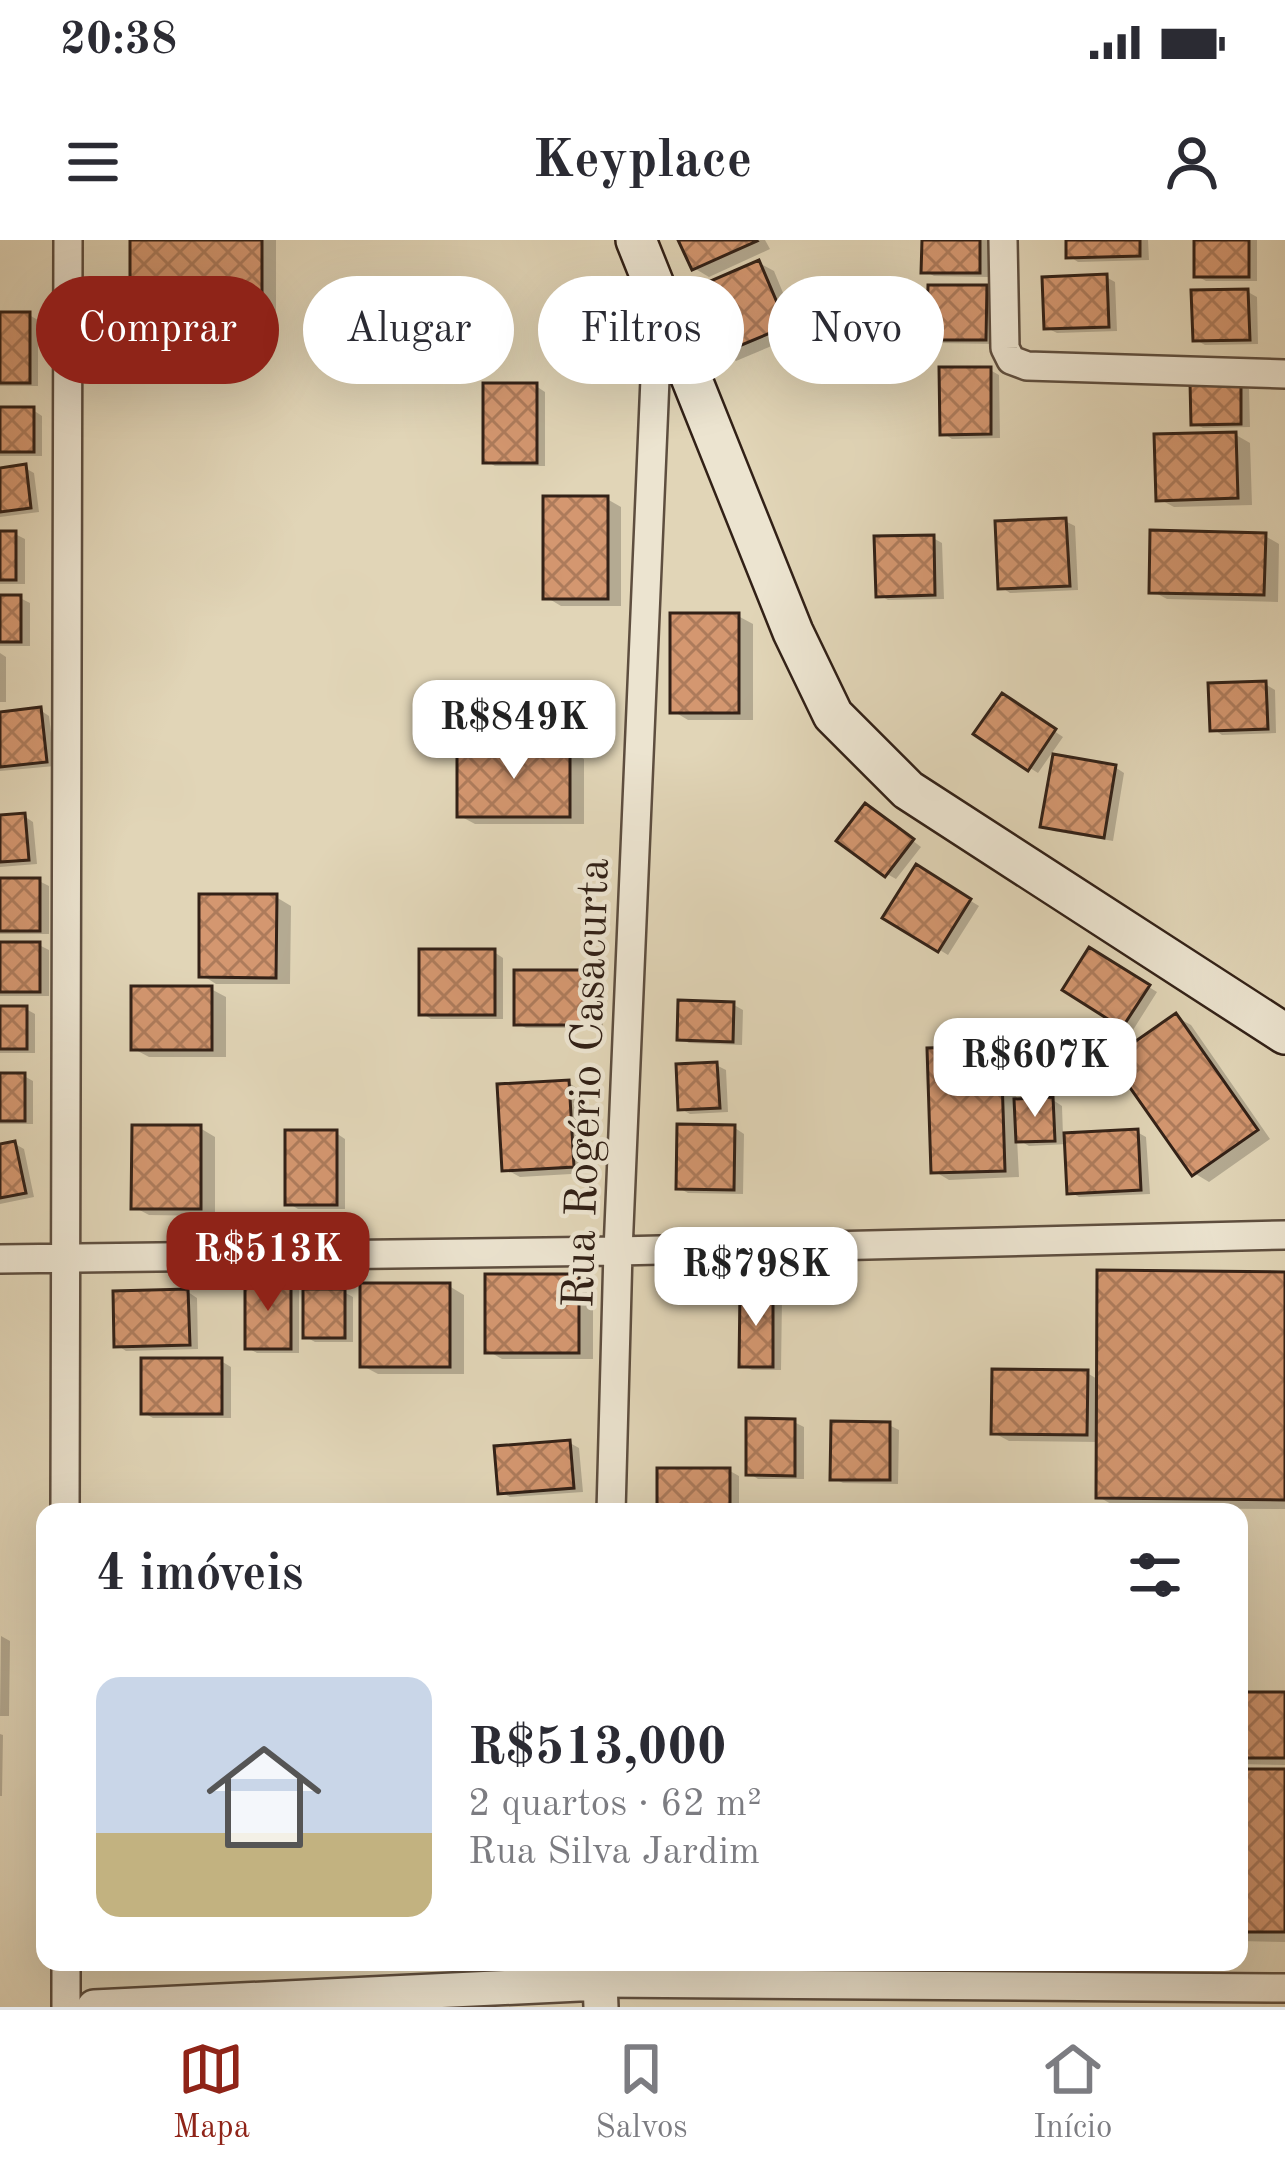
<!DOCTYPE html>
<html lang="pt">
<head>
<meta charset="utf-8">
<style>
	body { margin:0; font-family:"Old Standard TT",serif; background:#f7f7f7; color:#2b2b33; height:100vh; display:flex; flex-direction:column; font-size:45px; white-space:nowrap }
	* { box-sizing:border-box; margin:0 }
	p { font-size:39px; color:#7c7c81 }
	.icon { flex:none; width:66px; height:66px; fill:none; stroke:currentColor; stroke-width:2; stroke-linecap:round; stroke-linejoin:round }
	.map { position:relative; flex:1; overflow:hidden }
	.panel { position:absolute; left:36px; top:1263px; width:1212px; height:468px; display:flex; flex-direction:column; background:#fff; border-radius:24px; box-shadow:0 12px 48px #0002 }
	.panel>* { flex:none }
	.hud { position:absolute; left:36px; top:36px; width:1215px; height:108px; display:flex; gap:24px }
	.price { position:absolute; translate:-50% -102px; padding:0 27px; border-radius:24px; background:#fff; color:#222; font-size:39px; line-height:78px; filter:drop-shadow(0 3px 6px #0008) }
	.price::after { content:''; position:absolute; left:50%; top:72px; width:36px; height:27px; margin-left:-18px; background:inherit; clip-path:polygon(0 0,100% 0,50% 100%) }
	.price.selected { background:#8f2418; color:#fff }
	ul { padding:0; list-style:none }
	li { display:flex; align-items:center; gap:36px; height:300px; padding:0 60px }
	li+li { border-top:3px solid #e1e1e2 }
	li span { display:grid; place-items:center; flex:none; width:336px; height:240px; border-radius:24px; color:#555 }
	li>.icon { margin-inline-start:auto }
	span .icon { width:144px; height:144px; fill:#fffc; stroke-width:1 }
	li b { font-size:51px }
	h2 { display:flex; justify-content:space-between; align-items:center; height:144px; padding:0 60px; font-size:51px }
	.tag { padding:0 42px; border-radius:54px; background:#fff; box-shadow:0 12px 48px #0002; font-size:42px; line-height:108px }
	.tag.selected { background:#8f2418; color:#fff }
	.status { display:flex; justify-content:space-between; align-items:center; height:84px; padding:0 60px; background:#fff; direction:ltr }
	.status svg { height:33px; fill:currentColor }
	header { display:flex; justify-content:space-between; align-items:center; height:156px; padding:0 60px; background:#fff; font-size:54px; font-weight:700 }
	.menu { display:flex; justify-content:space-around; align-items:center; height:168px; border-top:3px solid #e1e1e2; background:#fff; font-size:33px; color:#7c7c81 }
	.menu a { display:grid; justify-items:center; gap:6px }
	.menu .selected { color:#8f2418 }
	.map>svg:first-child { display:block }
	.shadow { fill:#0003 }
	.building { fill:url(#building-cross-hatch); stroke:#322117; stroke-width:3 }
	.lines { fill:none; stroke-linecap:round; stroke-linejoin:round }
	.minor-casing { stroke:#5e4e3f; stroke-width:32 }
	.tertiary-casing { stroke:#5e4e3f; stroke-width:38 }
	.secondary-casing { stroke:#322117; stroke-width:44 }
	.minor { stroke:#ece4d0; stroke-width:27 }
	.tertiary { stroke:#ece4d0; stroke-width:33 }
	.secondary { stroke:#ece4d0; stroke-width:39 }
	.labels { text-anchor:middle; stroke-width:9; stroke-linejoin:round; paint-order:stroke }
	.street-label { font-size:45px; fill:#322117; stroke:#ece4d0 }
</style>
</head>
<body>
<div class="status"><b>20:38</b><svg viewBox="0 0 49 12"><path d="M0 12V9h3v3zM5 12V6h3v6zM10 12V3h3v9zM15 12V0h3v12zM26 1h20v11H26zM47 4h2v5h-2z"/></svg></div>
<header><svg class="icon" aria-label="menu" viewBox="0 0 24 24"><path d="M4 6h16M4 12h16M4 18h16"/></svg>Keyplace<svg class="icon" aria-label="person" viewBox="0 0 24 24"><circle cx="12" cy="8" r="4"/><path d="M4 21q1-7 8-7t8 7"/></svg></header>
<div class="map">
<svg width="1285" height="1767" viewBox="0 0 1285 1767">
	<defs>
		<pattern id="building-cross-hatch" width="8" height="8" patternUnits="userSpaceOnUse" patternTransform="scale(3)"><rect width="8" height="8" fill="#d49770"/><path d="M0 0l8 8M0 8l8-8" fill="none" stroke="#ad7b5b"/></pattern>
	</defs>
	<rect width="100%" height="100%" fill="#e1d5b7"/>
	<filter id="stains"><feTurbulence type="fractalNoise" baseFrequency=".00167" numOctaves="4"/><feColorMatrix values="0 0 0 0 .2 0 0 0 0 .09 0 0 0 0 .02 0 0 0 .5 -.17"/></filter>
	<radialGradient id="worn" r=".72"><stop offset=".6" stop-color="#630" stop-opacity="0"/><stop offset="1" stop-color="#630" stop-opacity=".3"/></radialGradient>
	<!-- shadow -->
	<path class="shadow" d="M133 0H276V87H147L133 79Z
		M681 0H765L770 9 709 37 694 28Z
		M925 0H989L988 37 934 36 925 31Z
		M1069 0H1148L1149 20 1078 22 1069 16Z
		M1197 0H1257V41H1206L1197 36Z
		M759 23 774 31 800 94 736 121 722 112Z
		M1106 37 1115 42 1117 91 1057 93 1047 88Z
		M986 48 996 54 995 104 940 103 930 98Z
		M1248 52 1257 57 1258 104 1205 105 1196 100Z
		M0 75H29L38 80V146H0Z
		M990 130 999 135 1000 198 952 199 943 193Z
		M1240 144 1249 149 1250 187 1203 188 1194 183Z
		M536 146 545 152V226H495L486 221Z
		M0 170H33L42 176V216H0Z
		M1236 195 1250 203 1252 265 1174 267 1159 259Z
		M25 228 34 233 39 272 0 277V231Z
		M607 259 621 267V366H561L546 357Z
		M1065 281 1075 286 1078 350 1010 353 1001 347Z
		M0 294H15L25 299V344H0Z
		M1265 296 1279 304 1278 362 1167 359 1152 351Z
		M933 298 942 303 944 359 888 360 879 355Z
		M0 358H20L30 363V406H0Z
		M738 376 753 384V480H688L673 471Z
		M0 413 6 417V462H0Z
		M1265 444 1275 450 1276 493 1222 495 1213 489Z
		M1011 462 1063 497 1038 533 1030 528Z
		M40 470 49 476 55 526 0 531V475Z
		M570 511 584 519V584H475L460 576Z
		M1115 527 1124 533 1113 601 1053 591 1044 586Z
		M875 572 921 607 896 639 887 634Z
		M24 576 33 582 37 624 0 627V578Z
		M917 628 979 666 948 715 886 677Z
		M0 641H39L49 646V694H0Z
		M276 657 291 666 290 744H216L202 735Z
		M0 705H39L49 710V756H0Z
		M1090 711 1157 752 1133 790 1066 749Z
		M494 712 503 718V779H431L422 773Z
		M594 733 603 738V788H526L517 783Z
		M211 749 226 757V817H149L134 809Z
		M734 765 743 770 742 805 689 803 680 798Z
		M0 769H26L35 774V813H0Z
		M1176 777 1191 785 1270 899 1209 942 1194 933Z
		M1000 809 1015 817 1016 862 1053 860 1062 866 1063 896 1137 892 1146 897 1150 954 1079 957 1070 952 1067 904 1029 906 1017 899 1019 937 949 940 934 931Z
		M716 825 726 830 728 872 690 874 681 869Z
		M0 836H24L33 841V884H0Z
		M569 843 583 852 588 933 520 937 505 929Z
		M200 888 215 897V976L149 975 134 967Z
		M735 888 744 894 743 954 688 953 679 948Z
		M336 893 345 899V969H298L288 963Z
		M15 904 24 909 34 957 0 964V907Z
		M1285 1035V1269L1118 1268 1099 1257V1202L1009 1201 994 1193 1087 1133 1099 1140Z
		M578 1037 593 1046V1119H502L488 1111Z
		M290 1043 299 1048V1113H257L248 1108Z
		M449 1046 464 1055V1134H378L363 1126Z
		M188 1052 197 1058 198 1109 126 1111 117 1105Z
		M344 1052 353 1057V1102H315L306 1097Z
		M772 1054 782 1059 781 1130H752L742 1125Z
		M221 1121 231 1127V1178H153L144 1173Z
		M794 1182 804 1187V1239H758L749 1233Z
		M889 1185 899 1190 898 1244 843 1243 833 1238Z
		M570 1203 579 1208 583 1252 510 1257 501 1252Z
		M730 1231 739 1236V1272H660Z
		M1 1396 10 1401 9 1476H0Z
		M1239 1455H1285V1525L1239 1524Z
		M0 1494 3 1495 2 1556H0Z
		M1239 1532H1285V1702L1239 1701Z"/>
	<!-- building -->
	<path class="building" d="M130 0H262V80H130Z
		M678 0H756L757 1 692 30Z
		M922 0H980V33H921Z
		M1066 0H1140V16L1066 18Z
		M1194 0H1249V37H1194Z
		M759 20 787 86 720 114 692 49Z
		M1107 34 1109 87 1044 89 1042 37Z
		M928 45H987L986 100H927Z
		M1248 49 1250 100 1193 101 1191 50Z
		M0 72H30V143H0Z
		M939 127H991V194L940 195Z
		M1241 141V184L1191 185 1190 142Z
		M483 143H537V223H483Z
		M0 167H34V212H0Z
		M1236 192 1238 258 1156 261 1154 194Z
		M26 224 31 268 0 272V228Z
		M543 256H608V359H543Z
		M1066 278 1070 346 998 349 995 281Z
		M1150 290 1266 293 1264 355 1149 353Z
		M0 291H16V340H0Z
		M934 295 935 355 876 357 874 296Z
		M0 355H21V402H0Z
		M670 373H739V473H670Z
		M1266 441 1268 489 1210 491 1208 443Z
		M1002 453 1056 489 1028 531 973 494Z
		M41 467 47 522 0 527V472Z
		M457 508H570V577H457Z
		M1053 514 1116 525 1104 598 1040 587Z
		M865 563 914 599 885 637 836 601Z
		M25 573 29 620 0 622V575Z
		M916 624 971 659 938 712 882 678Z
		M0 638H40V691H0Z
		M199 654H277L276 738 199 737Z
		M0 702H40V752H0Z
		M1089 707 1150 745 1122 788 1062 750Z
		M419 709H495V775H419Z
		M514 730H595V785H514Z
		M131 746H212V810H131Z
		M678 760 734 762 733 802 677 800Z
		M0 766H27V809H0Z
		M1176 773 1258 890 1192 936 1110 819Z
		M1001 806 1005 931 931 933 927 808Z
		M717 822 720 868 678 870 676 824Z
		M0 833H25V881H0Z
		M569 840 574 927 502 931 497 844Z
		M1053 857 1055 901 1016 902 1014 859Z
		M677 884 735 885 734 950 676 949Z
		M132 885H201V969H131Z
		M1138 889 1141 950 1067 954 1064 893Z
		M285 890H337V965H285Z
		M15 901 26 953 0 958V904Z
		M1097 1030 1285 1032V1260L1096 1258Z
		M485 1034H579V1113H485Z
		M245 1040H291V1109H245Z
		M360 1043H450V1127H360Z
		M188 1049 190 1105 114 1107 113 1051Z
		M303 1049H345V1098H303Z
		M740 1050 773 1051V1127H739Z
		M141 1118H222V1174H141Z
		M992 1129 1088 1130 1087 1195 991 1194Z
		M746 1178 795 1179V1236L746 1235Z
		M831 1181 890 1182V1240H830Z
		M570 1200 574 1248 498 1254 494 1206Z
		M657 1228H730V1272H657Z
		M1239 1452H1285V1518H1239Z
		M1239 1529H1285V1692H1239Z"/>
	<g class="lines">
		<!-- minor casing -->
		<g class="minor-casing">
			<path id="minor" d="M1003 0 1005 108 1011 120 1027 126 1285 134
				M0 1019 618 1011 1285 995
				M65 1272 68 0
				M611 1272 618 1011 658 68
				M66 1722V1767
				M601 1722 600 1743 1285 1748"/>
		</g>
		<!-- tertiary casing -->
		<g class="tertiary-casing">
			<path id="tertiary" d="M94 1767 600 1743 601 1767"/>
		</g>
		<!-- secondary casing -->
		<g class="secondary-casing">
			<path id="secondary" d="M636 0 793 392 833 475 908 550 1285 794"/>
		</g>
		<!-- minor -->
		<use href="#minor" class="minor"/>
		<!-- tertiary -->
		<use href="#tertiary" class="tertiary"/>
		<!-- secondary -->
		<use href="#secondary" class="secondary"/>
	</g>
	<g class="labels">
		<!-- street labels -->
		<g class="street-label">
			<text transform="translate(584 843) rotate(-88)" y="16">Rua Rogério Casacurta</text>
		</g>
	</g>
	<rect width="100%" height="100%" filter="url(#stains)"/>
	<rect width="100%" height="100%" fill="url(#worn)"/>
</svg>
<b class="price" style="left:514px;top:542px">R$849K</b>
<b class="price" style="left:1035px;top:880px">R$607K</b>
<b class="price selected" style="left:268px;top:1074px">R$513K</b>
<b class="price" style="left:756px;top:1089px">R$798K</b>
<div class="hud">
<a class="tag selected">Comprar</a>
<a class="tag">Alugar</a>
<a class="tag">Filtros</a>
<a class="tag">Novo</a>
</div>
<section class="panel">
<h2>4 imóveis<svg class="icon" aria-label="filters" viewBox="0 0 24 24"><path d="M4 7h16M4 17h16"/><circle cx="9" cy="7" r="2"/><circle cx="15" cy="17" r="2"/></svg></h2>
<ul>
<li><span style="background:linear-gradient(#c9d6e8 65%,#c2b280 0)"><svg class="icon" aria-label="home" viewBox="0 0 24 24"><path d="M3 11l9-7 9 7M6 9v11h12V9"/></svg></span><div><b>R$513,000</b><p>2 quartos · 62 m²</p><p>Rua Silva Jardim</p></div></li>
</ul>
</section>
</div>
<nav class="menu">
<a class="selected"><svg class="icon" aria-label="map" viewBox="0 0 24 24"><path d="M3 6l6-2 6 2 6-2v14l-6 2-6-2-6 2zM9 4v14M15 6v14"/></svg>Mapa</a>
<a><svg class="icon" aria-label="saved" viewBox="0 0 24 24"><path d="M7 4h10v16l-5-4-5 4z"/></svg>Salvos</a>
<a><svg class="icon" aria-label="home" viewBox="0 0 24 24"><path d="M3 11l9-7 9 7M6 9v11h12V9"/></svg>Início</a>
</nav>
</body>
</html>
